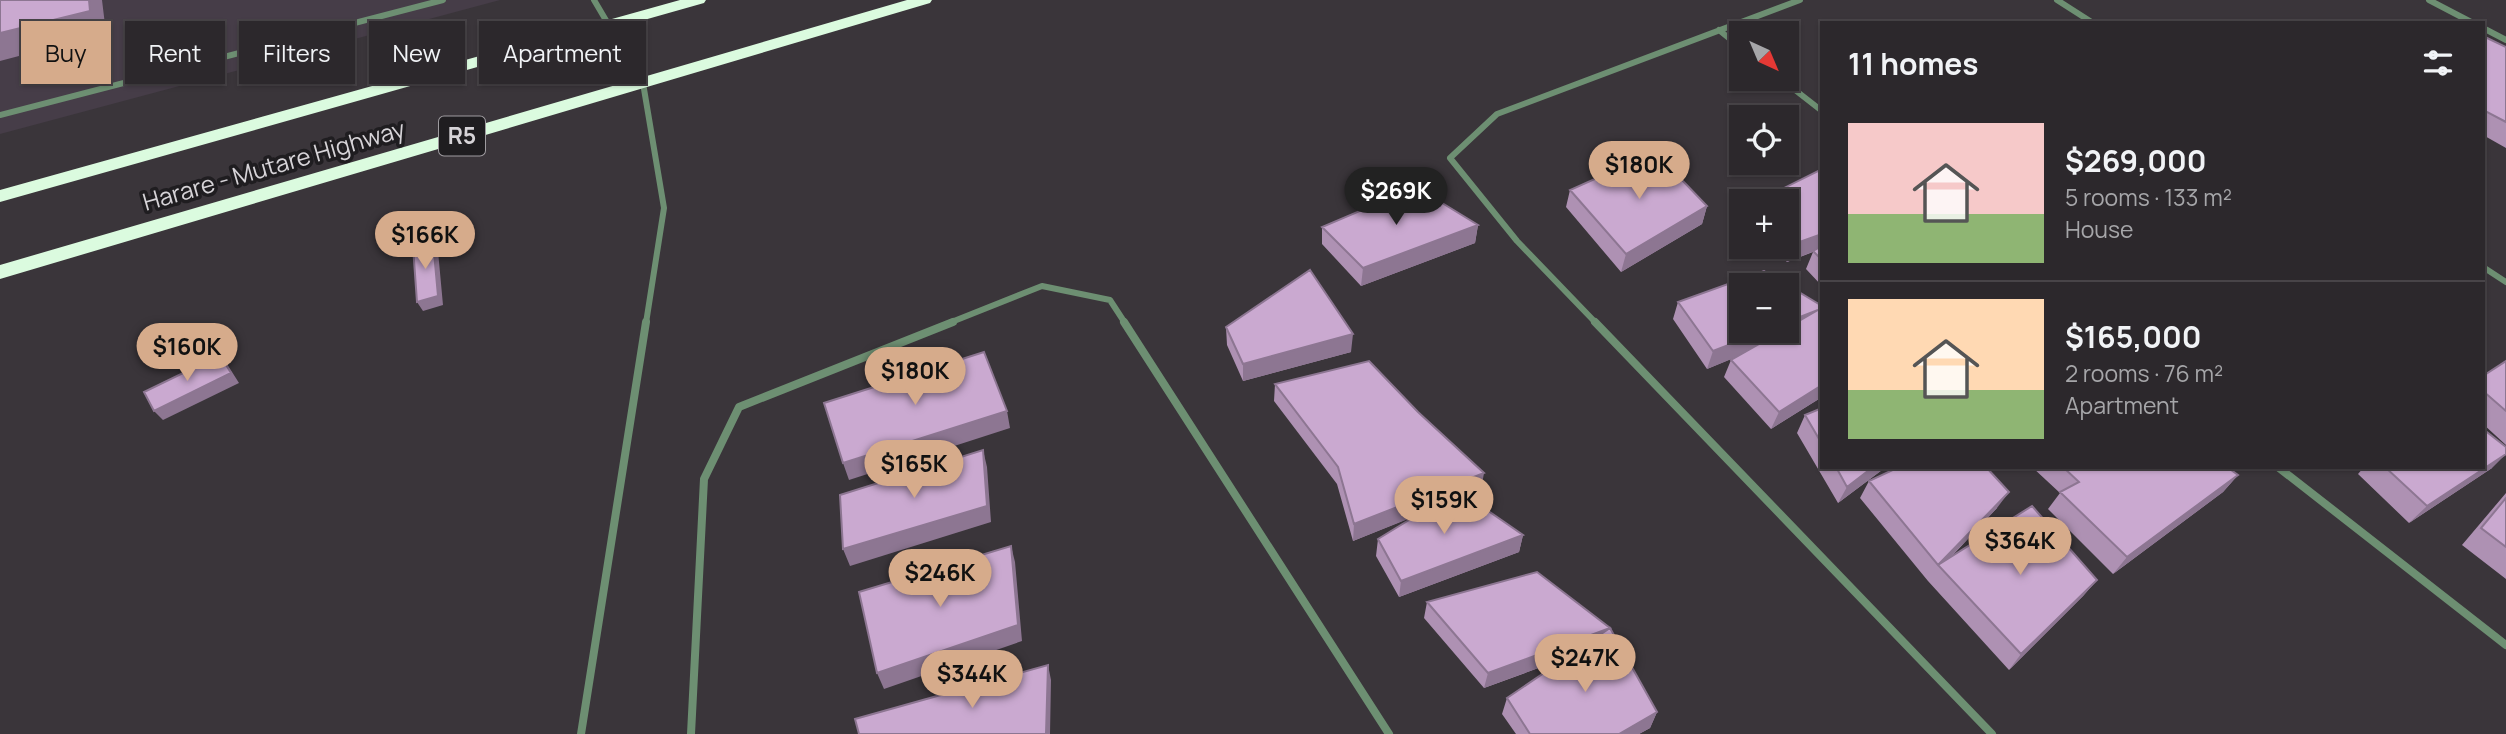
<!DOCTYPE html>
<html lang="en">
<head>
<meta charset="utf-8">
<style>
	body { margin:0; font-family:Manrope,sans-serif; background:#343034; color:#f1f3f6; height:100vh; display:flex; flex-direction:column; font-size:26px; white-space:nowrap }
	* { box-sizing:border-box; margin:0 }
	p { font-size:23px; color:#a6a6a9 }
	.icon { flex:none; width:38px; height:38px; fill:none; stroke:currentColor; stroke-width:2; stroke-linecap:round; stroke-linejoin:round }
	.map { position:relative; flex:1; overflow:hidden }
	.drawer { position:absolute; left:1820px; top:21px; width:665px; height:448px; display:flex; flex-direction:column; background:#2c282c; border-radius:0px; box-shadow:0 2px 5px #0004,0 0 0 2px #484448 }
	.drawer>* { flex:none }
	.guide { position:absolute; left:21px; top:21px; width:665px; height:63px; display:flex; gap:14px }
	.needle { width:46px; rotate:136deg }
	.tools { position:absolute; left:1729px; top:21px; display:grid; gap:14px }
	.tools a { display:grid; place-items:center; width:70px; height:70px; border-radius:0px; background:#2c282c; box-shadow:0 2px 5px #0004,0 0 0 2px #484448; font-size:35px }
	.price { position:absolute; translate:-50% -60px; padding:0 16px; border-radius:24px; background:#d6ab8b; color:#111; font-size:23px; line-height:46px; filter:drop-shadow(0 2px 4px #0008) }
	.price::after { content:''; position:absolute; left:50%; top:42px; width:21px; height:16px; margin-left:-10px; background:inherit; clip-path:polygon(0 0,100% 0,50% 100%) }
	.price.active { background:#222; color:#fff }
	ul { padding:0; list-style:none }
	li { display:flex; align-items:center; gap:21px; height:175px; padding:0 28px }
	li+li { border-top:2px solid #484448 }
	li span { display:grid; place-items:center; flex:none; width:196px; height:140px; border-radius:0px; color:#555 }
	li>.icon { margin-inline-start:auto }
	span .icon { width:84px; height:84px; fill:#fffc; stroke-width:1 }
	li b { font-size:30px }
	h2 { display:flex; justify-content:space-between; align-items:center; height:84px; padding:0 28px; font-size:30px }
	.pill { padding:0 24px; border-radius:0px; background:#2c282c; box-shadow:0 2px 5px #0004,0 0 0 2px #484448; font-size:24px; line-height:63px }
	.pill.active { background:#d6ab8b; color:#111 }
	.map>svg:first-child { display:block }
	.built { fill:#463d48 }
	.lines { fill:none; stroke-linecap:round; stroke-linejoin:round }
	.street-far1 { stroke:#6d8f72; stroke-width:6 }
	.street { stroke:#6d8f72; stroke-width:8 }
	.highway { fill:#dbfbdf; fill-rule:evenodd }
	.wall { fill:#ae91b3 }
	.shaded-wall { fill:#8d7692 }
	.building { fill:#caa9d0; stroke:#8d7692; stroke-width:2 }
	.labels { text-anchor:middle; stroke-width:7; stroke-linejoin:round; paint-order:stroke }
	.shield { fill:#1f1d20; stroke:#9f9ca0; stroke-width:2 }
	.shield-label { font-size:23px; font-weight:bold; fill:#d6d3d7 }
	.street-label { font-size:24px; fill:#d6d3d7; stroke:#1f1d20 }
</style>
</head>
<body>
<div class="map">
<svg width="2506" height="734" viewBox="0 0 2506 734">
	<rect width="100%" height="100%" fill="#3a353a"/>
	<!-- built -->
	<path class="built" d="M0 0H500L0 134Z"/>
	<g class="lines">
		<!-- street-far1 -->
		<path class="street-far1" d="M594 0 643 83 664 208 646 323
			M2057 0 2093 23
			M2429 0 2473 23
			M2483 28 2506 40
			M1719 30 1741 48
			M1781 79 1822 111
			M0 115 443 0
			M2483 267 2506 282
			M949 323 1042 286 1110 300 1125 323
			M1596 323 1517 241 1450 158 1497 114 1800 0"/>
		<!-- street -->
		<path class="street" d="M1124 322 1389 734
			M1595 322 1992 734
			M2278 467 2506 645
			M581 734 646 322
			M691 734 704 479 739 407 953 322"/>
		<!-- highway -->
		<path class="highway" d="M680 0H706L704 3 0 202V190Z
			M907 0H932L930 3 0 279V265Z"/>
	</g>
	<!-- wall -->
	<path class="wall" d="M2483 38 2506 47V148L2483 135Z
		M1822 169V286L1806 269 1813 252 1787 262 1772 247H1787V201Z
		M1570 190 1707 206 1702 224 1621 272 1566 207Z
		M1478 225 1475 243 1361 286 1322 244V227Z
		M1678 302 1822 397 1771 429 1724 377 1731 360 1738 356 1707 369 1673 319Z
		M1226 327 1351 352 1243 381 1227 345Z
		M2506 361V445L2483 424V376Z
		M1275 384 1481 490 1466 496 1523 535 1519 552 1399 597 1376 556 1378 539 1417 515 1353 541 1337 484 1274 401Z
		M1822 408V467H1886L1838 503 1797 433 1805 415Z
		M2032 467H2227L2238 475 2223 492 2113 574 2048 509 2060 493Z
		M2364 467H2483L2492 468 2409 523 2358 474Z
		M1869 481 1997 508 1951 557 2097 580 2083 596 2009 670 1928 581 1860 498Z
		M2506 493V579L2462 545Z
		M1537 572 1657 712 1650 728 1639 734H1516L1502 714 1507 698 1566 658 1484 688 1424 618 1427 602Z"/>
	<!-- shaded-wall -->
	<path class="shaded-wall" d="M89 0H102L106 33 0 61V33Z
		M1707 206 1702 224 1621 272 1626 254Z
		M1478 225 1475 243 1361 286 1363 268Z
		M1822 234V248L1787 262 1794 244Z
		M433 241 438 251 443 305 423 311 417 302Z
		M1818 310 1810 327 1707 369 1713 351 1765 331H1787V322Z
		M1353 334 1351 352 1243 381V364Z
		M220 355 227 364 239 383 163 420 154 411Z
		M1822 385V397L1771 429 1779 412Z
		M1007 411 1010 428 849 480 843 463Z
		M983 450 987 467 991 522 850 566 843 549Z
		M2506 454 2492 468 2409 523 2427 506Z
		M1873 467H1886L1838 503 1847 487Z
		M1484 473 1481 490 1353 541 1354 524Z
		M2238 475 2223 492 2113 574 2127 557Z
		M2009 492 1997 508 1941 567 1938 565Z
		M1523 535 1519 552 1399 597 1401 581Z
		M1011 546 1015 562 1022 641 884 689 877 673Z
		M2097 580 2083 596 2009 670 2021 654Z
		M1610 628 1604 644 1484 688 1488 673Z
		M1048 665 1051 680 1050 734H1046Z
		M1657 712 1650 728 1639 734H1619Z"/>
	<!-- building -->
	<path class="building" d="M0 0H89L90 11 0 33Z
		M2485 37 2506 47V122L2483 110V38Z
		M1655 152 1707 206 1626 254 1570 190Z
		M1822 169V234L1794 244 1787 237V201H1758Z
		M1416 187 1478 225 1363 268 1322 227Z
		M433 241 438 296 417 302 413 246Z
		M1822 246V260L1813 251Z
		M1310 270 1353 334 1243 364 1226 327Z
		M1764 271 1822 306V385L1779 412 1731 360 1782 331H1787V328L1818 310 1787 322V285H1741V331H1765L1713 351 1678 302Z
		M984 352 1007 411 843 463 824 403Z
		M220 355 231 373 154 411 144 392Z
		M1369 361 1418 412 1484 473 1354 524 1338 467 1275 384Z
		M2506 361V411L2483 391V376Z
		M1822 408V444L1805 415Z
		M2483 429 2506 447V454L2427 506 2385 467H2483Z
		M983 450 987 506 843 549 840 495Z
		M1836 467H1873L1847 487Z
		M1899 467H1986L2009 492 1938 565 1869 481Z
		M2063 467H2227L2238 475 2127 557 2060 492 2079 482Z
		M1458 490 1523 535 1401 581 1378 539Z
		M2506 498V547L2481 528Z
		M2032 506 2097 580 2021 654 1938 565Z
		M1011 546 1018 625 877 673 859 592Z
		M1537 572 1610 628 1488 673 1427 602Z
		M1610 628 1657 712 1619 734H1530L1507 698Z
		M1048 665 1046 734H859L855 719Z"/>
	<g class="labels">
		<!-- shield labels -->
		<rect class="shield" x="439" y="116.5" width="46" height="39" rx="5"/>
		<g class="shield-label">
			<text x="462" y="144">R5</text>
		</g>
		<!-- street labels -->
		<g class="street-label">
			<text transform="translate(274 166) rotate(-16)" y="8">Harare - Mutare Highway</text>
		</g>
	</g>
</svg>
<div class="tools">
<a><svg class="needle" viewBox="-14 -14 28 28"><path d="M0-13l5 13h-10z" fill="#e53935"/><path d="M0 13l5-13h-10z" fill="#a6a6a9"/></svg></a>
<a><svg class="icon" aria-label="locate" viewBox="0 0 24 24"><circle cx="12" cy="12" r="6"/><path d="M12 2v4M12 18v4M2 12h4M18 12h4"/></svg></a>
<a>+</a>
<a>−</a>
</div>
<b class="price" style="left:1639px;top:201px">$180K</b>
<b class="price active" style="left:1396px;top:227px">$269K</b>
<b class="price" style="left:425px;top:271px">$166K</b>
<b class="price" style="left:187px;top:383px">$160K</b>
<b class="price" style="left:915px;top:407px">$180K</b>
<b class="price" style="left:914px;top:500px">$165K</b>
<b class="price" style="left:1444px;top:536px">$159K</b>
<b class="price" style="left:2020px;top:577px">$364K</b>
<b class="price" style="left:940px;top:609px">$246K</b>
<b class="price" style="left:1585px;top:694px">$247K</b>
<b class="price" style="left:972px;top:710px">$344K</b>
<div class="guide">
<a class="pill active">Buy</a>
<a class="pill">Rent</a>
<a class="pill">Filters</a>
<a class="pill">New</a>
<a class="pill">Apartment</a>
</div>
<section class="drawer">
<h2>11 homes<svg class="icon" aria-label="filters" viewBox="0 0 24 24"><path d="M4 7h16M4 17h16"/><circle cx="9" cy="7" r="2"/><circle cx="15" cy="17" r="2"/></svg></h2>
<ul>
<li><span style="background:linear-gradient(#f6c9c9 65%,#8fb573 0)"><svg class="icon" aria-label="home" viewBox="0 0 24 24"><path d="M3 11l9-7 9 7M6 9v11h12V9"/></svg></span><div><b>$269,000</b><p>5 rooms · 133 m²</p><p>House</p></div></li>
<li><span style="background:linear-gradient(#ffd9b3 65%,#8fb573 0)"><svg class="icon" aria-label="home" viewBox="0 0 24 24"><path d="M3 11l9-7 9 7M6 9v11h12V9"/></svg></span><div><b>$165,000</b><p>2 rooms · 76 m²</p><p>Apartment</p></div></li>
</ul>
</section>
</div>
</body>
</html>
